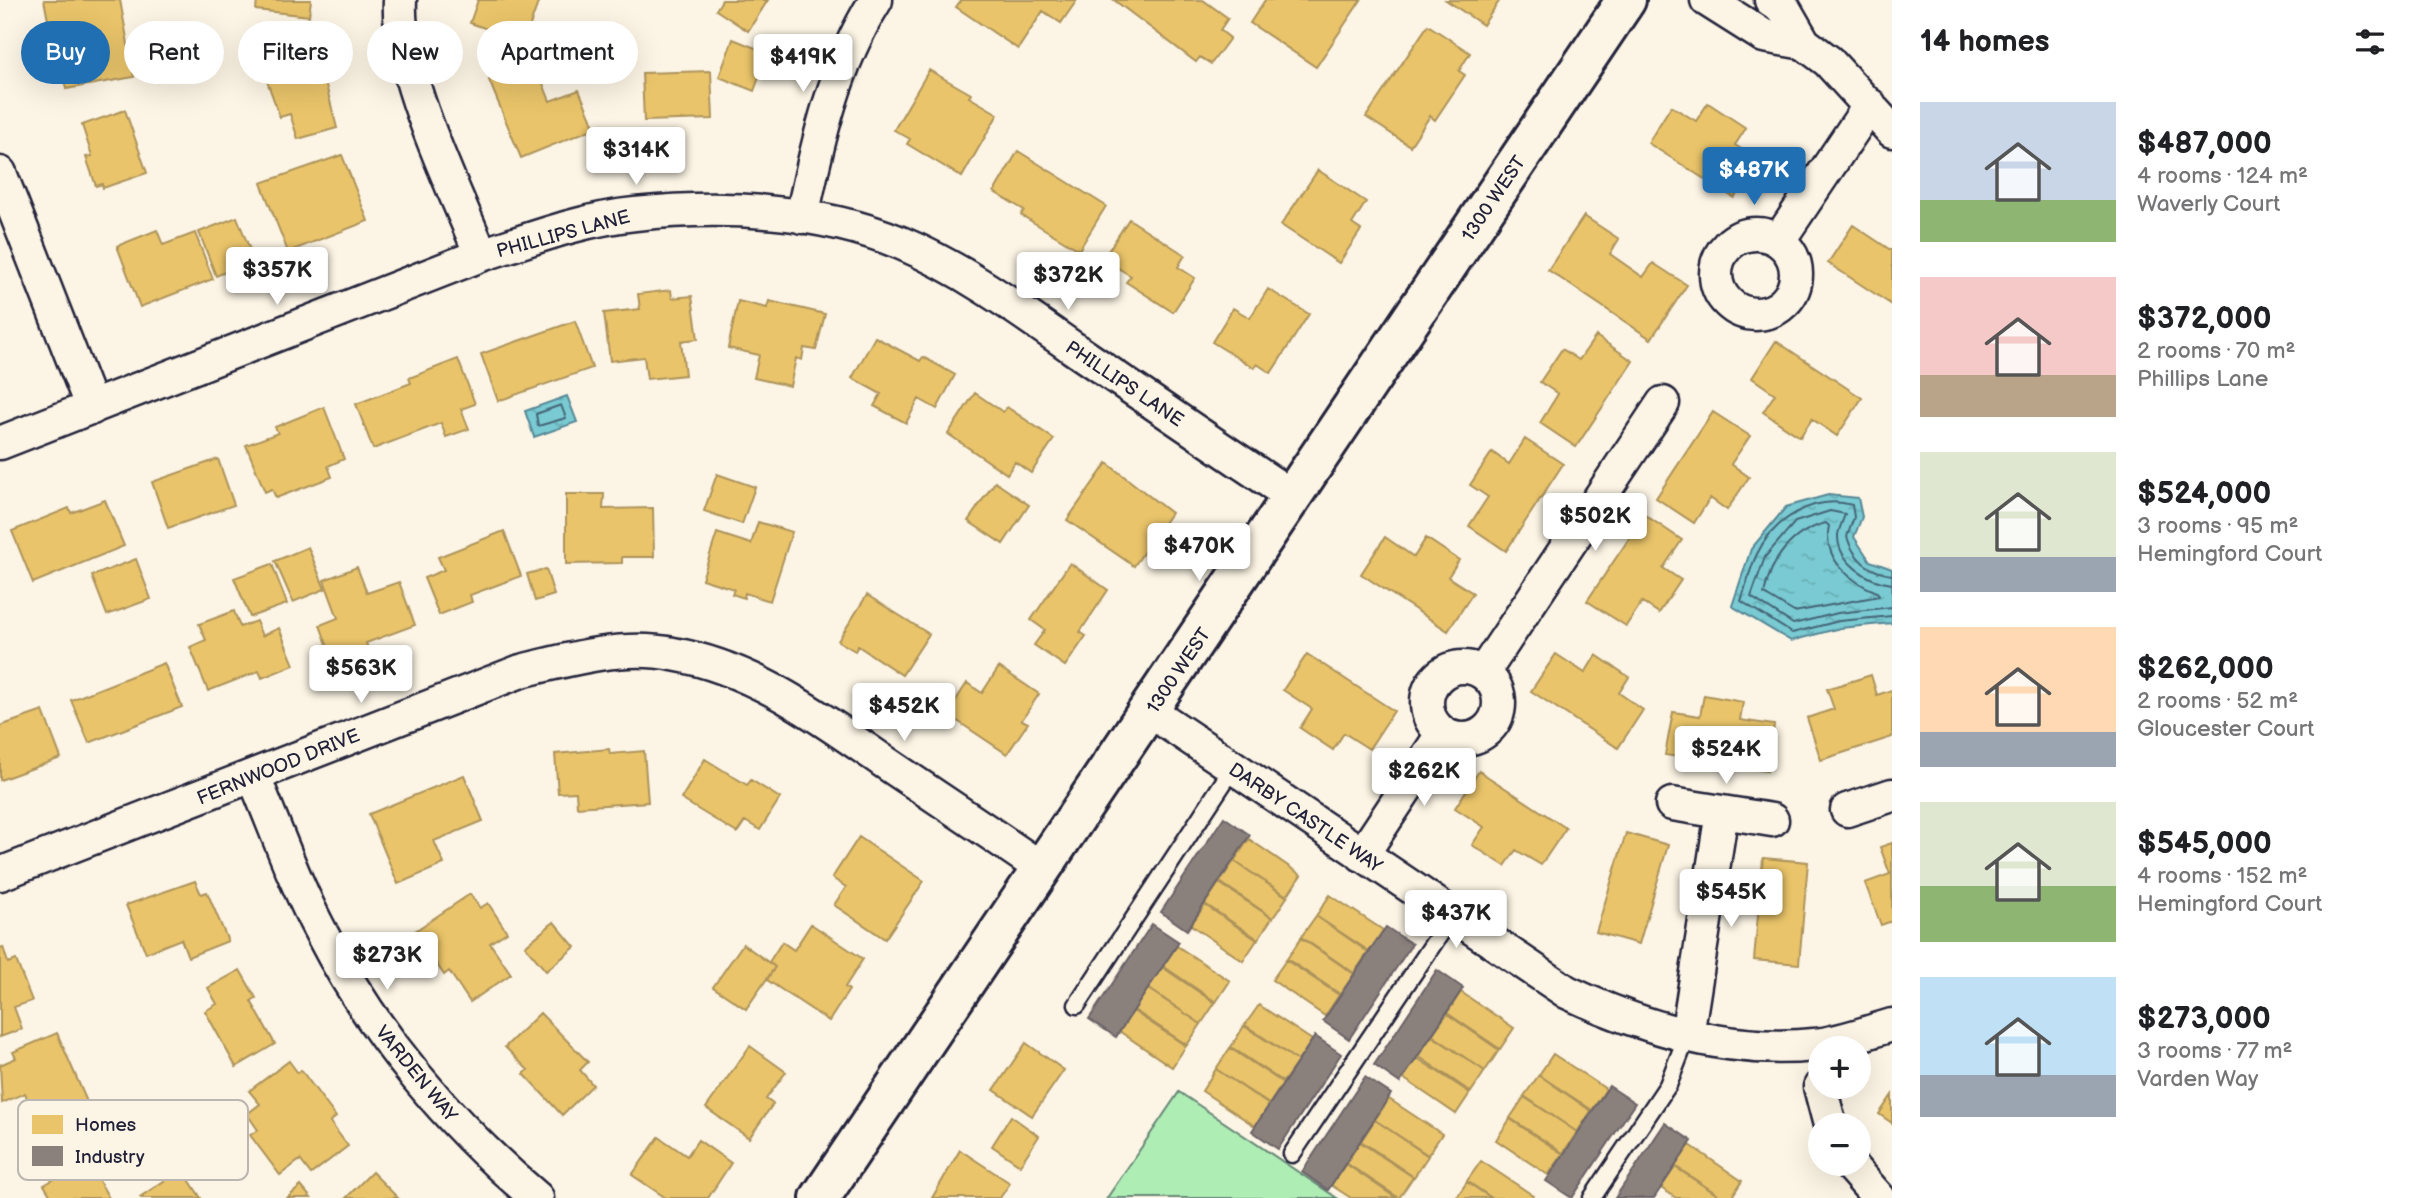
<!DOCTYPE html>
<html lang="en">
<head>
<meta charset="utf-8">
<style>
	body { margin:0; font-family:"Balsamiq Sans",sans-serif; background:#f6f6f6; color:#202124; height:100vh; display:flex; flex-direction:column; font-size:26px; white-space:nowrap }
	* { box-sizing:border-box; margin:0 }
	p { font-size:23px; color:#757577 }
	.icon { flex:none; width:38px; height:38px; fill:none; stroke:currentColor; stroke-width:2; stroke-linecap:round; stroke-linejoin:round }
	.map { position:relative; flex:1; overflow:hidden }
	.panel { display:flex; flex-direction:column; background:#fff; width:525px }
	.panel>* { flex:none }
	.guide { position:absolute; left:21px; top:21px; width:665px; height:63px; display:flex; gap:14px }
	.buttons { position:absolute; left:1808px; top:1036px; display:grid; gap:14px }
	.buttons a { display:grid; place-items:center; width:63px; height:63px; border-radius:50%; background:#fff; box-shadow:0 7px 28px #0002; font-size:35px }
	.price { position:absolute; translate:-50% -60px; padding:0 16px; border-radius:7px; background:#fff; color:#222; font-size:23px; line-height:46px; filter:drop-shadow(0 2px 4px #0008) }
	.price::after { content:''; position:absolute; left:50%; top:42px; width:21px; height:16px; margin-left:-10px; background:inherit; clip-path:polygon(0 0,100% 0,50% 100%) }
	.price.active { background:#1f6fb2; color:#fff }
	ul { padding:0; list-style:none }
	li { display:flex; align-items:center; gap:21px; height:175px; padding:0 28px }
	li span { display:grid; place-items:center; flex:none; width:196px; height:140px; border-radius:0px; color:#555 }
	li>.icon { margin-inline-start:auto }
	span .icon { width:84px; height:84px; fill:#fffc; stroke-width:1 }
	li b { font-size:30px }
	h2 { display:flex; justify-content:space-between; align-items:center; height:84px; padding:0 28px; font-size:30px }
	.pill { padding:0 24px; border-radius:32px; background:#fff; box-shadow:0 7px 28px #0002; font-size:24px; line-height:63px }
	.pill.active { background:#1f6fb2; color:#fff }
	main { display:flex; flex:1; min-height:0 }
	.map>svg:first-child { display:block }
	.green { fill:#aeedb4; stroke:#688878; stroke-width:2 }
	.water { fill:url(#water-ripples); stroke:#568796; stroke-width:2 }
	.homes { fill:#e9c46a; stroke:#ad935c; stroke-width:2 }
	.industry { fill:#8a817c; stroke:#6b6468; stroke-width:2 }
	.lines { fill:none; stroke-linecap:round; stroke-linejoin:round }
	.shore { stroke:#456577; stroke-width:2 }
	.lane-casing { stroke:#22223b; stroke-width:21 }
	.street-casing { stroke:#22223b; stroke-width:37 }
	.secondary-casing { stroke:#22223b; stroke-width:44 }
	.lane { stroke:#fcf5e5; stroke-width:16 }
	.street { stroke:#fcf5e5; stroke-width:32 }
	.secondary { stroke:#fcf5e5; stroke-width:38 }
	.labels { text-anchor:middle; stroke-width:7; stroke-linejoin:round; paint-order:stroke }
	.street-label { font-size:19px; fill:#22223b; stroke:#fcf5e5 }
	.key { fill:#fcf5e5; stroke:#bbb6b2; stroke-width:2 }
	.key-label { font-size:19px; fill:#22223b }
</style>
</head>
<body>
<main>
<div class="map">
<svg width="1892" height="1198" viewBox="0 0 1892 1198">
	<defs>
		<pattern id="water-ripples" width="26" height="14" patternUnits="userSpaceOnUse" patternTransform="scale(1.75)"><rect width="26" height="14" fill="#79cad2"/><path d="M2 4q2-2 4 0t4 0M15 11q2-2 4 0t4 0" fill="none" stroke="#68adb5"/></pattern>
	</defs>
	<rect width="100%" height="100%" fill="#fcf5e5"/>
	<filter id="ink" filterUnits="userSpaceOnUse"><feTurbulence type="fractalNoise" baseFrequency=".0143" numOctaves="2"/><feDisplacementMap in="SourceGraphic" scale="14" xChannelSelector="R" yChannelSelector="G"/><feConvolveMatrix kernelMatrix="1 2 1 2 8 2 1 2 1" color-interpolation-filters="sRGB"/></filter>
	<g filter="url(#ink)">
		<!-- green -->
		<path class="green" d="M1179 1092 1337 1198H1107Z"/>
		<!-- water -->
		<path class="water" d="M567 396 577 422 534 437 525 411Z
			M1828 495 1858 498 1862 517 1854 537 1870 561 1892 569V623L1840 628 1791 641 1732 606 1751 549 1786 507Z"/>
		<!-- homes -->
		<path class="homes" d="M44 0H120L134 77 66 89 60 57 48 59 43 25H49Z
			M257 0H311L309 16 256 10Z
			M478 0H539L524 42 470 23Z
			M722 0H768L748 31 716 10Z
			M961 0H1077L1061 23 1043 11 1018 49 956 7Z
			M1114 0H1203L1228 18 1220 30 1230 38 1211 64 1200 57 1196 62Z
			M1265 0H1361L1316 67 1250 23Z
			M1446 0H1500L1483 25Z
			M1428 25 1470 53 1459 71 1465 75 1435 120 1430 116 1410 146 1366 117Z
			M300 34 308 62 319 58 337 128 298 139 290 114 280 117 255 48Z
			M733 39 768 53 754 91 719 77Z
			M534 61 550 101 579 90 595 128 521 158 489 80Z
			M929 70 971 94 969 97 998 114 962 177 907 144 910 139 894 130Z
			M711 71 713 119 644 121 642 73Z
			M1708 103 1746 128 1735 145 1759 160 1734 198 1648 143 1671 106 1696 121Z
			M125 110 147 173 103 188 102 184 96 186 86 157 92 156 82 125Z
			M1018 151 1106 206 1079 250 1021 215 1024 210 994 192Z
			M342 155 368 221 288 252 261 183Z
			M1318 170 1366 202 1352 224 1361 230 1339 263 1281 225Z
			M1584 216 1619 239 1610 254 1643 277 1653 263 1687 285 1651 339 1548 270Z
			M237 217 254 260 216 276 199 232Z
			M1129 219 1185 255 1178 267 1195 278 1173 312 1126 282 1131 276 1103 259Z
			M1853 225 1892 251V305L1828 263Z
			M157 230 163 245 195 233 213 279 140 307 117 246Z
			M1268 289 1309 314 1271 373 1257 364 1254 368 1212 342 1233 308 1250 318Z
			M671 290 672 298 692 296 698 339 681 341 685 375 647 379 644 357 610 361 604 313 640 309 638 294Z
			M738 301 767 308 769 301 825 314 816 350 804 348 802 360 796 358 790 386 754 378 759 355 728 348Z
			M575 321 592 368 498 401 481 354Z
			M1596 336 1633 361 1576 447 1540 423 1558 394 1540 382 1562 349 1579 360Z
			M875 337 920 361 923 357 955 375 937 409 919 399 906 423 874 406 881 394 852 378Z
			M1776 341 1862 398 1837 436 1812 419 1800 437 1763 412 1775 394 1752 378Z
			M458 359 475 404 461 409 469 429 446 437 441 423 373 449 356 404 411 383 409 378Z
			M975 393 1003 412 1007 407 1054 439 1031 473 1015 462 1007 474 948 434Z
			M324 407 344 459 328 466 332 477 276 498 272 489 265 492 246 445 278 433 275 427Z
			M1713 412 1750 436 1731 464 1749 477 1727 510 1710 498 1694 523 1656 498Z
			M1525 439 1563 464 1506 551 1469 526 1488 497 1470 485 1492 452 1509 464Z
			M218 459 234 505 168 528 152 482Z
			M1107 463 1171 513 1134 566 1067 520Z
			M717 474 755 487 742 524 704 511Z
			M995 482 1029 505 1003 544 968 521Z
			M566 494H604L603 509 653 508 654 557H622V563L566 564Z
			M105 500 124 546 33 583 12 531 69 508 71 513Z
			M1645 515 1682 540 1663 568 1681 580 1659 613 1642 602 1626 626 1587 601Z
			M758 522 792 532 770 601 745 593 744 598 732 594 734 589 702 579 717 533 751 544Z
			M504 531 521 576 470 595 472 602 439 615 424 578 444 570 438 557Z
			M1385 537 1414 557 1426 538 1459 560 1448 577 1473 593 1448 631 1361 574Z
			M308 547 325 589 293 602 275 561Z
			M136 559 151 599 107 615 92 576Z
			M1070 563 1108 590 1080 632 1086 636 1065 666 1034 645 1045 630 1031 620Z
			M272 564 287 604 250 617 234 578Z
			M357 567 367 593 399 582 415 625 366 643 368 648 333 661 320 625 338 618 324 580Z
			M546 569 554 595 535 601 527 574Z
			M867 595 929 634 902 675 858 646 855 651 838 641Z
			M234 611 240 627 256 621 262 636 279 628 294 665 262 678 259 671 208 691 190 647 206 640 199 624Z
			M1307 654 1394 711 1369 749 1344 733 1333 750 1300 728 1312 709 1283 690Z
			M1556 654 1585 673 1596 655 1629 677 1619 693 1643 710 1618 748 1531 691Z
			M164 663 182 707 89 743 71 700Z
			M999 667 1039 694 1022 720 1028 723 1007 754 947 714 967 683 982 693Z
			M1871 675 1877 695 1892 690V737L1821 760 1807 718 1834 709 1827 689Z
			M1704 695 1743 702 1740 720 1774 725 1767 771 1665 755 1673 712 1700 716Z
			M43 711 61 758 0 780V726Z
			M609 749 610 754 644 751 648 802 577 807 576 792 558 793 555 754Z
			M705 759 747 785 751 780 780 798 760 830 745 821 737 833 681 799Z
			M1479 771 1566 828 1541 865 1516 850 1505 866 1472 845 1484 827 1455 808Z
			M464 775 483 821 434 841 444 864 398 884 369 814Z
			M1626 833 1668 845 1639 944 1596 932Z
			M859 837 924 881 885 939 834 905 846 887 832 878Z
			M1249 839 1301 875 1287 896 1234 861Z
			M1892 843V921L1881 925 1865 883 1890 874 1880 847Z
			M1763 858 1808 862 1799 964 1754 960Z
			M1234 861 1287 897 1273 918 1220 882Z
			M195 881 201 894 207 892 228 941 188 957 181 939 146 953 126 905Z
			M1219 883 1272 918 1258 939 1205 904Z
			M470 894 480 908 488 903 507 932 490 943 511 974 470 1002 449 971 444 975 415 931Z
			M1330 895 1383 930 1369 951 1316 916Z
			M1205 905 1257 940 1243 961 1191 925Z
			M1316 916 1368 952 1354 973 1301 937Z
			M554 922 575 947 546 971 525 946Z
			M811 924 863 959 845 987 849 990 829 1021 767 980 775 967 769 962 782 942 794 950Z
			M1301 938 1354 974 1340 994 1287 959Z
			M743 944 775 967 746 1009 713 987Z
			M1177 946 1230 981 1216 1002 1163 966Z
			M3 947 8 963 16 960 32 1001 14 1007 22 1029 0 1037V948Z
			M1286 960 1339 995 1325 1016 1272 980Z
			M1162 967 1215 1003 1201 1024 1148 988Z
			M240 970 256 998 251 1001 275 1044 236 1067 205 1011 217 1004 208 988Z
			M1148 989 1201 1024 1187 1045 1134 1010Z
			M1461 992 1514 1028 1500 1049 1447 1013Z
			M1259 1005 1312 1040 1298 1061 1245 1025Z
			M1133 1011 1186 1046 1172 1067 1119 1031Z
			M540 1013 588 1062 580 1070 593 1085 562 1115 524 1074 528 1070 505 1047Z
			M1447 1014 1499 1050 1485 1071 1432 1035Z
			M1244 1026 1298 1061 1283 1082 1231 1047Z
			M57 1033 98 1127 54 1146 35 1104 30 1106 25 1093 2 1103 0 1065 16 1058 13 1052Z
			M1432 1036 1485 1071 1471 1092 1418 1056Z
			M1026 1043 1064 1070 1032 1116 994 1090Z
			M750 1046 786 1072 766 1099 773 1104 749 1138 706 1108Z
			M1230 1048 1283 1083 1269 1104 1216 1069Z
			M1553 1054 1606 1089 1592 1110 1539 1075Z
			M1417 1058 1470 1093 1456 1114 1403 1078Z
			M289 1061 298 1073 301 1070 336 1117 330 1122 348 1146 311 1174 300 1160 280 1175 250 1135 258 1130 247 1114 260 1104 249 1091Z
			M1216 1069 1269 1105 1255 1126 1202 1091Z
			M1539 1075 1591 1111 1577 1132 1524 1096Z
			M1892 1095V1123L1879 1114Z
			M1524 1097 1577 1132 1563 1153 1510 1118Z
			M1389 1099 1442 1134 1428 1155 1375 1120Z
			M1011 1116 1039 1136 1020 1165 992 1146Z
			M1510 1119 1563 1154 1548 1175 1496 1140Z
			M1375 1120 1428 1156 1414 1177 1361 1141Z
			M659 1137 687 1156 698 1140 731 1163 708 1198H666L632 1175Z
			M1360 1142 1413 1177 1399 1198 1346 1163Z
			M1690 1145 1742 1181 1731 1198H1723L1675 1166Z
			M960 1150 1010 1183 1000 1198H932Z
			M87 1160 109 1198H52L44 1185Z
			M1481 1161 1534 1196 1533 1198H1492L1467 1181Z
			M1346 1164 1396 1198H1351L1331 1185Z
			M1675 1167 1722 1198H1676L1661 1188Z
			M182 1169 201 1198H141L140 1197Z
			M372 1172 398 1198H346Z
			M1467 1182 1491 1198H1456Z
			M301 1186 311 1198H287Z"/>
		<!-- industry -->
		<path class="industry" d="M1224 817 1250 835 1187 930 1161 912Z
			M1152 924 1179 942 1116 1037 1089 1019Z
			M1386 927 1412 944 1349 1039 1323 1021Z
			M1437 970 1463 988 1400 1083 1374 1065Z
			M1315 1036 1341 1054 1278 1149 1252 1131Z
			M1365 1077 1391 1094 1328 1190 1302 1172Z
			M1609 1086 1635 1103 1572 1198 1546 1181Z
			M1665 1123 1692 1141 1654 1198H1615Z"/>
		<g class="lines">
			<!-- shore -->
			<path class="shore" d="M561 405 566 418 538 426 536 414Z
				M1826 523 1829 526C1822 559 1851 582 1877 592L1879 596 1794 612 1764 594C1771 559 1791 532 1826 523Z
				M1892 575C1869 572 1854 559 1847 537L1854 517 1852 505C1814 494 1773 520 1757 554 1750 568 1746 586 1741 601L1792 633 1839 621 1892 616
				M1892 584C1869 582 1837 562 1838 535 1839 528 1843 521 1845 514L1830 511 1795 522 1765 557 1751 597 1793 624 1838 613 1892 607"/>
			<!-- lane casing -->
			<g class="lane-casing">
				<path id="lane" d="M1077 1005 1233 768
					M1292 1154 1452 916
					M1592 1198 1668 1085 1687 1036"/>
			</g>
			<!-- street casing -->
			<g class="street-casing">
				<path id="street" d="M400 0C396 73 453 185 481 255
					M1707 0 1764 36 1804 43
					M1771 0 1785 10 1804 43 1828 61 1892 131
					M0 173 92 408
					M802 217C818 140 834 67 876 0
					M1716 274a40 40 0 1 1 80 0a40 40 0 1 1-80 0Z
					M1779 240 1870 105
					M0 443 481 255C531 239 583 219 635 214 722 205 819 209 901 243 963 269 1019 310 1073 348 1146 398 1219 448 1293 497
					M1427 703a36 36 0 1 1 72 0a36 36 0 1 1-72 0Z
					M1483 673 1663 403
					M1150 711 1567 992C1643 1028 1728 1054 1814 1045 1840 1043 1867 1032 1892 1025
					M254 777C276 829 295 884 322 934 374 1035 450 1125 537 1198
					M1672 804 1772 820
					M1847 810 1892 795
					M1362 855 1443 733
					M0 874 521 671C569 659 623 644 673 654 753 668 818 716 883 761 936 797 989 832 1041 868
					M1687 1036 1722 812
					M1820 1087 1830 1125
					M1849 1164 1879 1198"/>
			</g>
			<!-- secondary casing -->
			<g class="secondary-casing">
				<path id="secondary" d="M820 1198 1626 0"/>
			</g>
			<!-- lane -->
			<use href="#lane" class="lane"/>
			<!-- street -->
			<use href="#street" class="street"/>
			<!-- secondary -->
			<use href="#secondary" class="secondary"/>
		</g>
	</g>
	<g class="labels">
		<!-- street labels -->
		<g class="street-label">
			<text transform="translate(1493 198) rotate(-56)" y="7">1300 WEST</text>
			<text transform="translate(563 233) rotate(-15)" y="7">PHILLIPS LANE</text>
			<text transform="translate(1125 383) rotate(34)" y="7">PHILLIPS LANE</text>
			<text transform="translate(1178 670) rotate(-56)" y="7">1300 WEST</text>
			<text transform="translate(278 766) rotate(-22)" y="7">FERNWOOD DRIVE</text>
			<text transform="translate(1306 817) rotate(34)" y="7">DARBY CASTLE WAY</text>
			<text transform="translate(417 1073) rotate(51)" y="7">VARDEN WAY</text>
		</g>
	</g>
	<!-- legend -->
	<rect x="18" y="1100" width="230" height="80" rx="10" class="key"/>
	<rect x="32" y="1115" width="31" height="19" fill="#e9c46a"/>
	<rect x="32" y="1146" width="31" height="20" fill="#8a817c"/>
	<g class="key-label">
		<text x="75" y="1131">Homes</text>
		<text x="75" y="1163">Industry</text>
	</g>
</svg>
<div class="buttons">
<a>+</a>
<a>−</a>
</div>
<b class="price" style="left:803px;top:94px">$419K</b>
<b class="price" style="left:636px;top:187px">$314K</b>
<b class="price active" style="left:1754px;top:207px">$487K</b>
<b class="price" style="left:277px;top:307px">$357K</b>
<b class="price" style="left:1068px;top:312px">$372K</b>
<b class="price" style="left:1595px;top:553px">$502K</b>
<b class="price" style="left:1199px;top:583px">$470K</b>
<b class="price" style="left:361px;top:705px">$563K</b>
<b class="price" style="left:904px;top:743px">$452K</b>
<b class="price" style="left:1726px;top:786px">$524K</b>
<b class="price" style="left:1424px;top:808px">$262K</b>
<b class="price" style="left:1731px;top:929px">$545K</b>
<b class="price" style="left:1456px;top:950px">$437K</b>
<b class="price" style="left:387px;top:992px">$273K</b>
<div class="guide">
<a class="pill active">Buy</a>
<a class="pill">Rent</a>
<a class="pill">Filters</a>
<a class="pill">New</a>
<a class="pill">Apartment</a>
</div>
</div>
<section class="panel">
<h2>14 homes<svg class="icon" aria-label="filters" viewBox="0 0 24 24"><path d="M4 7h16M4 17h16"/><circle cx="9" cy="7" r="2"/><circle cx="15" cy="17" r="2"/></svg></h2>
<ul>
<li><span style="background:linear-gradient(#c9d6e8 70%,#8fb573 0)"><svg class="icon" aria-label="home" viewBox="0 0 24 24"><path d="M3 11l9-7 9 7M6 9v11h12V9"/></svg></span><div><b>$487,000</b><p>4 rooms · 124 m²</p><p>Waverly Court</p></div></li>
<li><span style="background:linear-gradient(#f6c9c9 70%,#b9a48a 0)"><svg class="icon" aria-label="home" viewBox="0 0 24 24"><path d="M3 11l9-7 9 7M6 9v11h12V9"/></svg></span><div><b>$372,000</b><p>2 rooms · 70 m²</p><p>Phillips Lane</p></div></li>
<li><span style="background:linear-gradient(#dfe7d0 75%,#9aa5b1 0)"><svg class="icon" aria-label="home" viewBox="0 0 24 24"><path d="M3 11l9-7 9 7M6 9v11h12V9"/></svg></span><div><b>$524,000</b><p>3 rooms · 95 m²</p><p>Hemingford Court</p></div></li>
<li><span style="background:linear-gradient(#ffd9b3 75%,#9aa5b1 0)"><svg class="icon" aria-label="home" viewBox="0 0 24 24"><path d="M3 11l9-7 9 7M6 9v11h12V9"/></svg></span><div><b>$262,000</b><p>2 rooms · 52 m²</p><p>Gloucester Court</p></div></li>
<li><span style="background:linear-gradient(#dfe7d0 60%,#8fb573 0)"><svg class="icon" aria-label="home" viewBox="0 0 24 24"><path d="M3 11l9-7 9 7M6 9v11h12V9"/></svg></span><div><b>$545,000</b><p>4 rooms · 152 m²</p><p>Hemingford Court</p></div></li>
<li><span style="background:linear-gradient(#bfe0f5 70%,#9aa5b1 0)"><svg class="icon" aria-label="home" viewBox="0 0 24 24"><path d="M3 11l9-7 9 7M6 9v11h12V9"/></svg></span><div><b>$273,000</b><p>3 rooms · 77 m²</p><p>Varden Way</p></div></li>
</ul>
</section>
</main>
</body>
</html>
